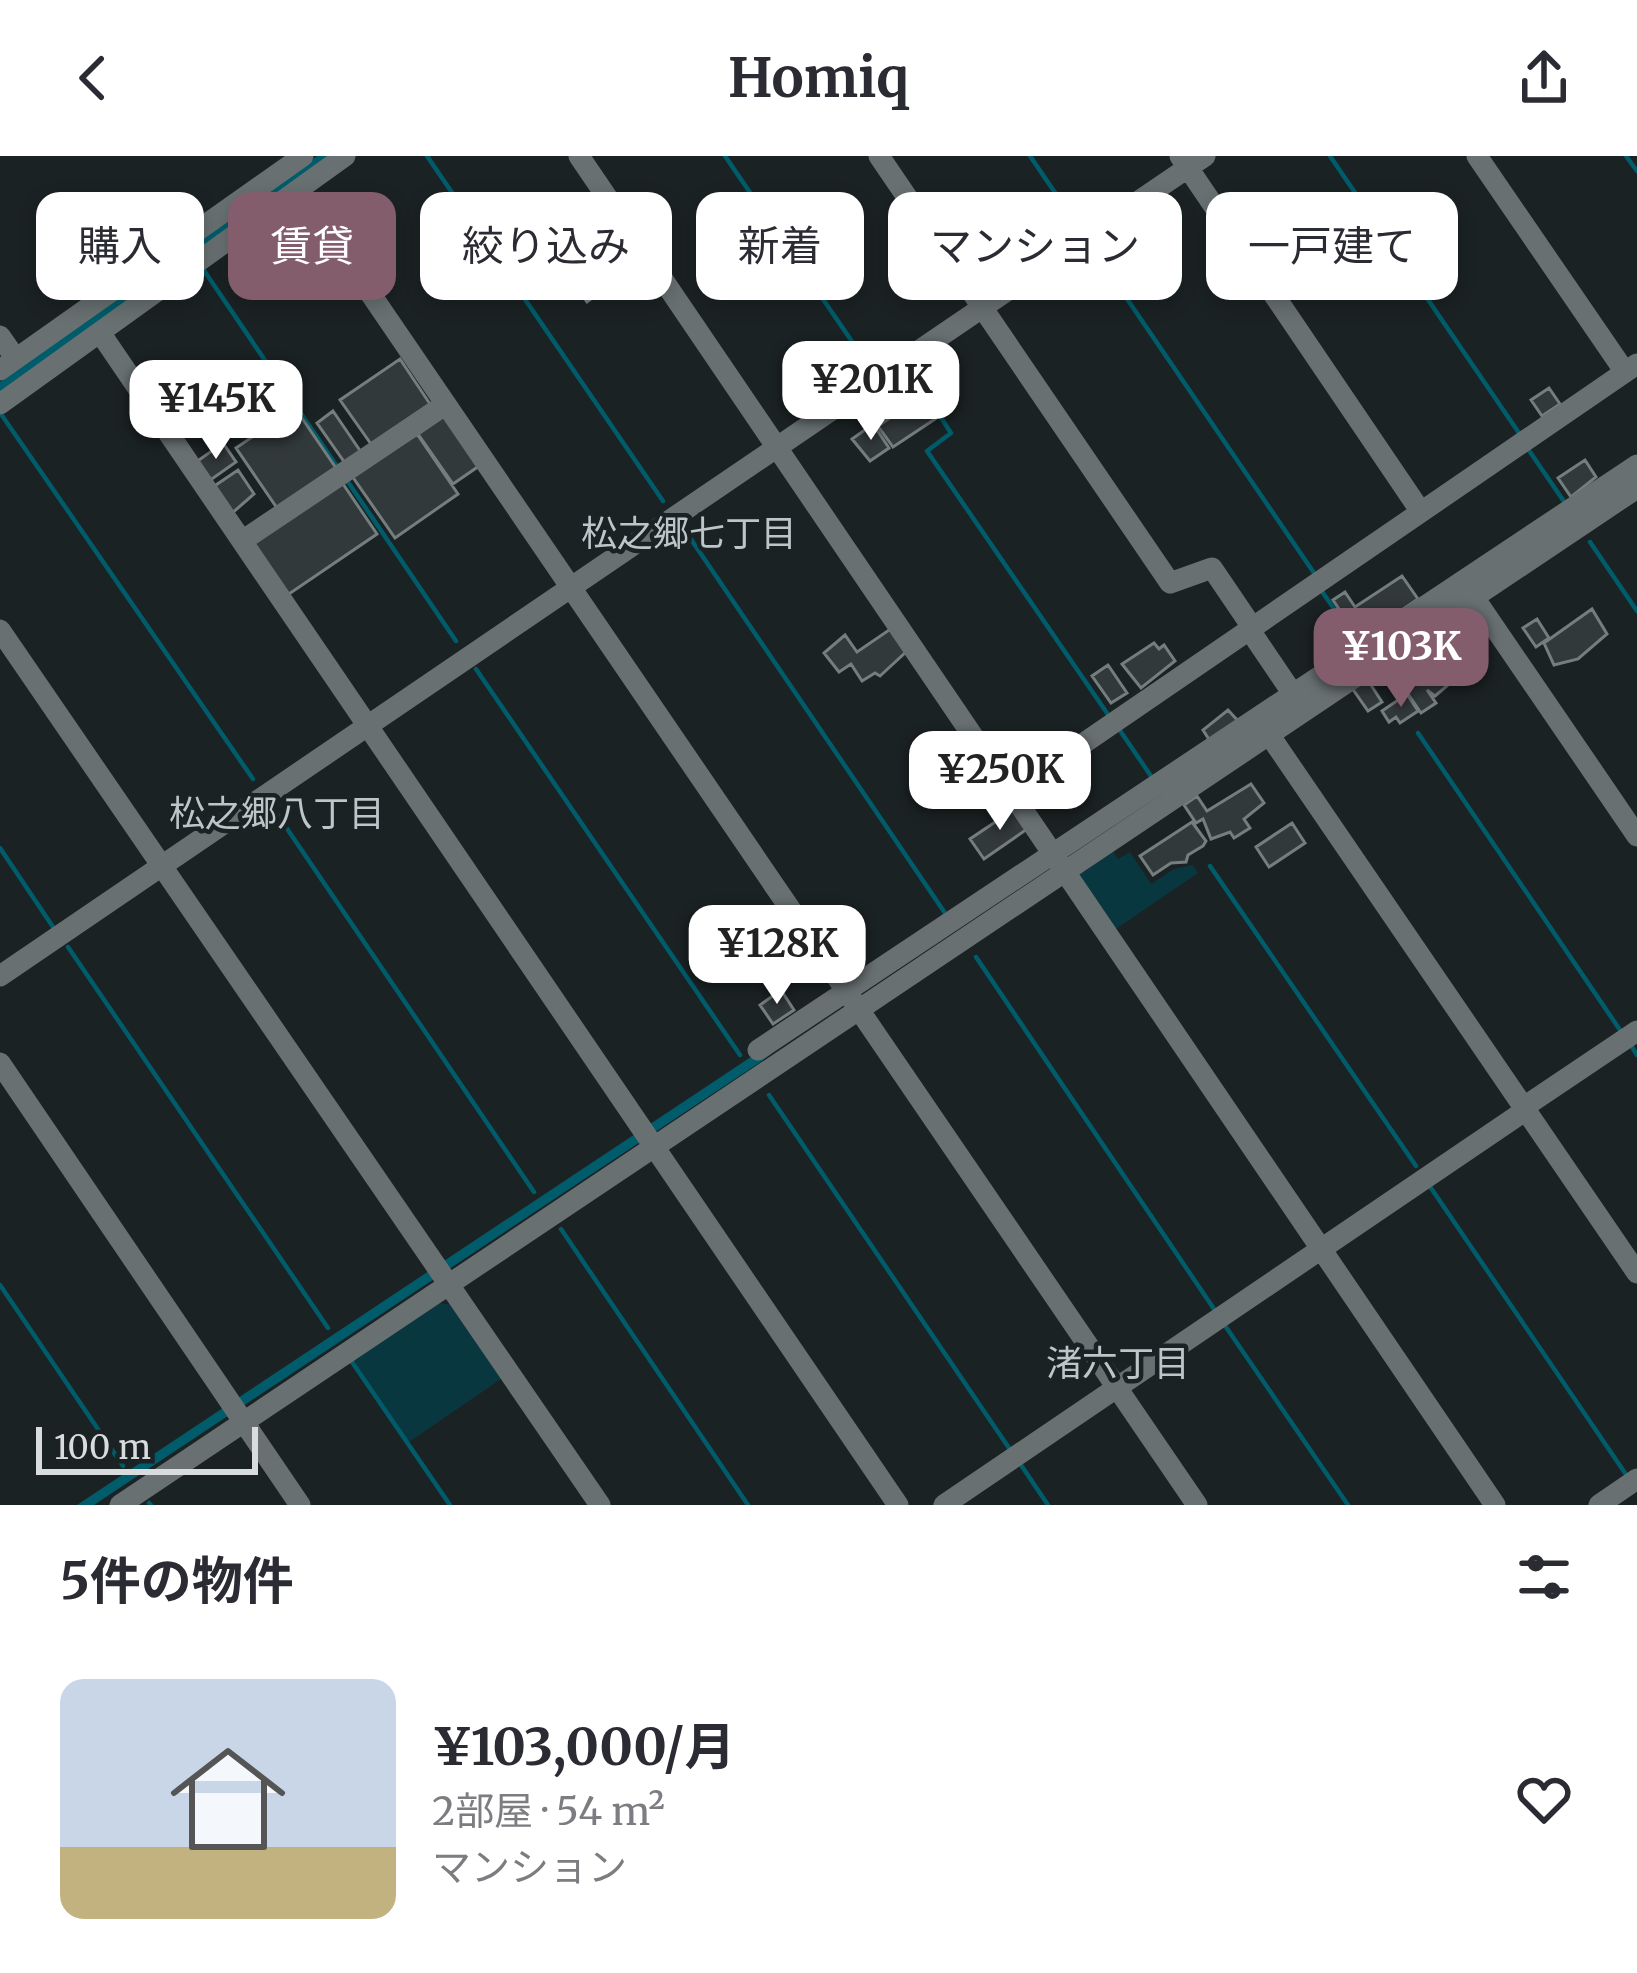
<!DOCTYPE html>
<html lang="ja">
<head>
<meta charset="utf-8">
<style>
	body { margin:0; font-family:Merriweather,"Noto Sans JP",serif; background:#f7f7f7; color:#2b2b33; height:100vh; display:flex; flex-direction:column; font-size:45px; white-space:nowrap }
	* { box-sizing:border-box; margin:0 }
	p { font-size:39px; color:#7c7c81 }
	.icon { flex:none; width:66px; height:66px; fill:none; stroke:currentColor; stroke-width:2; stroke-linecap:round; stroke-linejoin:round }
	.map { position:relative; height:1349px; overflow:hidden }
	.drawer { display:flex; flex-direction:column; background:#fff; flex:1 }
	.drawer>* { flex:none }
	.guide { position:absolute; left:36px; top:36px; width:1566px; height:108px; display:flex; gap:24px }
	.scale { position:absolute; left:36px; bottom:30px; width:222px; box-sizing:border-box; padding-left:12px; border:6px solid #d8dcdd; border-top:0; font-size:33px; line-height:42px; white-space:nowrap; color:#d8dcdd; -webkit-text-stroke:9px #1b2223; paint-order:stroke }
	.price { position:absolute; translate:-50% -102px; padding:0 27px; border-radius:24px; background:#fff; color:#222; font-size:39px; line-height:78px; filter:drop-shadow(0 3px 6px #0008) }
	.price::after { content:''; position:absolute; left:50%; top:72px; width:36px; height:27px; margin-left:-18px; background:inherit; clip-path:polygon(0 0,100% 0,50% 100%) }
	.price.on { background:#845d6c; color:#fff }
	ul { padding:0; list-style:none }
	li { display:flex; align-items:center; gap:36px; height:300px; padding:0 60px }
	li+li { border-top:3px solid #e1e1e2 }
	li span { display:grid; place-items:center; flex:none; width:336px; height:240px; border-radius:24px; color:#555 }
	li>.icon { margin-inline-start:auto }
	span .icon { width:144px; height:144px; fill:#fffc; stroke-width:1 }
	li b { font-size:51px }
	h2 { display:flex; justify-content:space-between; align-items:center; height:144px; padding:0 60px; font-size:51px }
	.chip { padding:0 42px; border-radius:24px; background:#fff; box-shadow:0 6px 18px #0003; font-size:42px; line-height:108px }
	.chip.on { background:#845d6c; color:#fff }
	header { display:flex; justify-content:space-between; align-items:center; height:156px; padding:0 60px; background:#fff; font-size:54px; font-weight:700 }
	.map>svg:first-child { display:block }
	.green { fill:#093740 }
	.water { fill:#005c6a }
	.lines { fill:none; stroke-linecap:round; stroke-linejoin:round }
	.stream { stroke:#005c6a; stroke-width:4.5 }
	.building { fill:#32393b; stroke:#757e7f; stroke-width:3 }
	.minor { stroke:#687072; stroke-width:21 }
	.labels { text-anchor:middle; stroke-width:9; stroke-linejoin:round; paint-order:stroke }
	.neighbourhood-label { font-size:36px; fill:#bcc5c7; stroke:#1b2223 }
</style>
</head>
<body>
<header><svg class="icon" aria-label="back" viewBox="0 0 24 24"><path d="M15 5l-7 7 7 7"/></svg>Homiq<svg class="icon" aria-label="share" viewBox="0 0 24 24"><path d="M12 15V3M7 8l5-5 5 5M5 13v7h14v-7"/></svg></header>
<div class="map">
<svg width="1637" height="1349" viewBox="0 0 1637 1349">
	<rect width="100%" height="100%" fill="#1b2223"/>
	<!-- green -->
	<path class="green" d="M1112 694 1118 703 1130 696 1151 728 1174 713 1193 709 1198 717 1113 775 1077 722 1078 716Z
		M440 1147 450 1149 501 1223 409 1286 353 1205Z"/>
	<!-- water -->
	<path class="water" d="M317 0H329L0 236V226Z
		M856 831 762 905 94 1349H77Z"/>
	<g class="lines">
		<!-- stream -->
		<path class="stream" d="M427 0 663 345
			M725 0 866 206
			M1030 0 1075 66
			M1330 0 1519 277
			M1626 0 1637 15
			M1093 93 1314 417
			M203 113 338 312
			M912 217 951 277 927 295 1109 560
			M1 258 253 623
			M1528 293 1565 347
			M348 326 456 485
			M684 373 947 760
			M1590 386 1637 455
			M1321 434 1357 486
			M476 513 740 899
			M1119 573 1153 623
			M1418 577 1620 874
			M273 652 534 1036
			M0 692 53 771
			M1210 710 1416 1010
			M68 791 328 1172
			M976 801 1214 1153
			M1632 891 1637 899
			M769 939 1009 1292
			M1431 1032 1625 1317
			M561 1073 748 1349
			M0 1129 123 1310
			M1226 1171 1348 1349
			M352 1206 450 1349
			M1021 1309 1048 1349
			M149 1347 151 1349"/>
	</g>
	<!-- building -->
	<path class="building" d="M628 85 641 107 606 138 603 134 587 146 572 125 567 128 563 123Z
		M400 203 430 248 371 288 340 244Z
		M1549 232 1560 248 1542 260 1531 244Z
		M920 241 935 263 893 291 878 270Z
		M295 252 336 312 277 352 236 292Z
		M333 255 361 296 345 307 317 267Z
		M444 260 479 310 453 328 418 278Z
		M873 268 889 292 870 305 852 283Z
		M417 278 458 338 395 382 352 320Z
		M223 287 236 306 209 325 196 306Z
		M1585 304 1596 321 1571 341 1558 322Z
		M238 314 254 338 231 358 213 331Z
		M341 325 377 378 286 440 250 387Z
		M1402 420 1418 443 1362 481 1355 477 1333 444 1345 436 1355 451Z
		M1592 453 1607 478 1578 503 1554 509 1544 487Z
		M1537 463 1549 482 1536 491 1523 472Z
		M892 472 907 495 880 520 875 517 862 525 851 508 839 516 824 497 845 479 857 496Z
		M1154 487 1159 493 1164 489 1175 505 1141 532 1122 508Z
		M1434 508 1448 529 1435 540 1427 534 1436 547 1421 557 1402 529 1421 509 1424 514Z
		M1108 509 1127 537 1111 547 1092 520Z
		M1367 523 1382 546 1368 555 1352 532Z
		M1407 538 1418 555 1400 567 1396 561 1389 566 1382 555Z
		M1228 554 1239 566 1210 585 1203 574Z
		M1251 628 1264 647 1244 663 1250 672 1234 682 1230 676 1211 683 1203 663 1196 667 1184 649 1197 640 1207 655Z
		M1016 652 1030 671 984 703 970 683Z
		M1192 666 1206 685 1203 690 1188 699 1186 706 1171 707 1153 719 1140 700Z
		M1292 667 1305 687 1269 711 1256 691Z
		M781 834 794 854 773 868 760 849Z"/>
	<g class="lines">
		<!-- minor -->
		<path class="minor" d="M579 0 1495 1349
			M879 0 1170 427 1212 412 1252 471
			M1180 0 1421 356
			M1477 0 1625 216
			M299 33 1197 1349
			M101 178 898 1349
			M0 180 16 203
			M0 214 303 0
			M0 248 345 0
			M242 385 446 248
			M1473 440 1637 680
			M1249 473 1299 547
			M0 474 600 1349
			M1268 577 1637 1117
			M1014 635 1637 208
			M0 820 1205 0
			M758 894 1637 309
			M0 907 300 1349
			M1524 951 1637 875
			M120 1349 1637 332
			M944 1349 1526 954
			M1599 1349 1637 1323"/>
	</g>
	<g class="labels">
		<!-- neighbourhood labels -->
		<g class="neighbourhood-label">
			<text x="689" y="390">松之郷七丁目</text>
			<text x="277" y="670">松之郷八丁目</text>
			<text x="1118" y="1220">渚六丁目</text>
		</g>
	</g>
</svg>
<div class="scale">100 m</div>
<b class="price" style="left:871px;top:287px">¥201K</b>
<b class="price" style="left:216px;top:306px">¥145K</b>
<b class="price on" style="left:1401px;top:554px">¥103K</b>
<b class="price" style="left:1000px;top:677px">¥250K</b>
<b class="price" style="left:777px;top:851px">¥128K</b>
<div class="guide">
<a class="chip">購入</a>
<a class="chip on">賃貸</a>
<a class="chip">絞り込み</a>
<a class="chip">新着</a>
<a class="chip">マンション</a>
<a class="chip">一戸建て</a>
</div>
</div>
<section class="drawer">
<h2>5件の物件<svg class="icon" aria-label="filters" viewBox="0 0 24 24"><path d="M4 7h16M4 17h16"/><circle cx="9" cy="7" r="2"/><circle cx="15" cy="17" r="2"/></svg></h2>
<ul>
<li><span style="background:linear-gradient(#c9d6e8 70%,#c2b280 0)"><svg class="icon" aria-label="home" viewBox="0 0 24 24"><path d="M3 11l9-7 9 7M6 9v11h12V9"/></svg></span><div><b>¥103,000/月</b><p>2部屋 · 54 m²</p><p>マンション</p></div><svg class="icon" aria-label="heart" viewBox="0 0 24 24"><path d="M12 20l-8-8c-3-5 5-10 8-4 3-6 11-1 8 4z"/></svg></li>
</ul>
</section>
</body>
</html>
